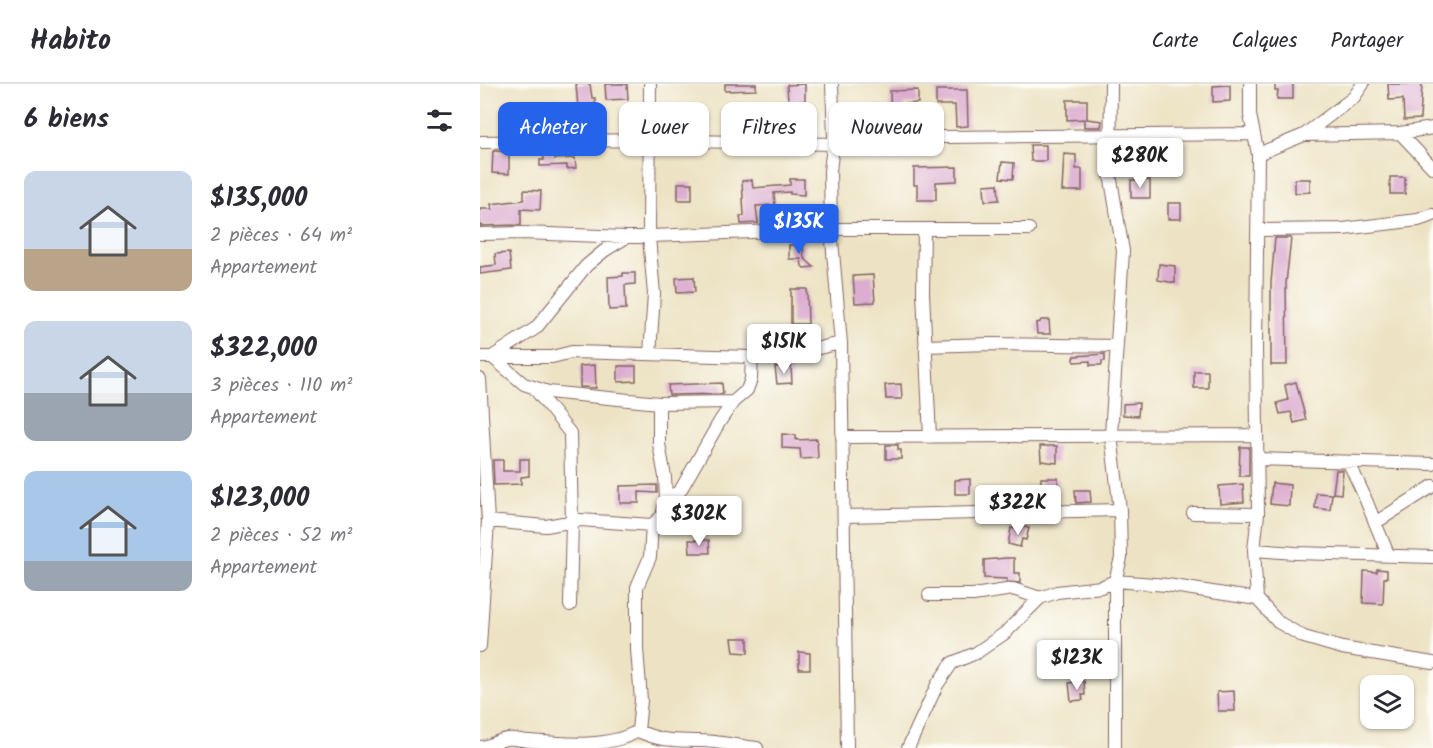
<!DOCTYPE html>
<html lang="fr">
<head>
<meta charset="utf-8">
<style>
	body { margin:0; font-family:Kalam,sans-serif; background:#f7f7f7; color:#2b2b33; height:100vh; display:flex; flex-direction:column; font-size:22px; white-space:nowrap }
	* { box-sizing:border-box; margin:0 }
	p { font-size:20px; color:#7c7c81 }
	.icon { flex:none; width:33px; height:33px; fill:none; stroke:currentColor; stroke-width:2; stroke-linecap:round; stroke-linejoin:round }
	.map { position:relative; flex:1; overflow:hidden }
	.details { display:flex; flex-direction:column; background:#fff; width:480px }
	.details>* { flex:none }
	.top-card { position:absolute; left:18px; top:18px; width:570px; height:54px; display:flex; gap:12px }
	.tools { position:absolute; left:880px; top:591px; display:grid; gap:12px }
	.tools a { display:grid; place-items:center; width:54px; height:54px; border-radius:12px; background:#fff; box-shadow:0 2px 4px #0004; font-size:30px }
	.price { position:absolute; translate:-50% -51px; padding:0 14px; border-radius:6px; background:#fff; color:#222; font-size:20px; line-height:39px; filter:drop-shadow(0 2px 3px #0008) }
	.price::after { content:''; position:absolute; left:50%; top:36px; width:18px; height:14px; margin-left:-9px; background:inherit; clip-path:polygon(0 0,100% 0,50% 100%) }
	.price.active { background:#2563eb; color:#fff }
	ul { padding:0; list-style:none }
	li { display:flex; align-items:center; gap:18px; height:150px; padding:0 24px }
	li span { display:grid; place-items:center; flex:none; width:168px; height:120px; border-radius:12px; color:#555 }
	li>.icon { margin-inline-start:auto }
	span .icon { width:72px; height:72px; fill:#fffc; stroke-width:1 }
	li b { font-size:26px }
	h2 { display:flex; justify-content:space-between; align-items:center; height:72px; padding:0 24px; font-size:26px }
	.chip { padding:0 21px; border-radius:12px; background:#fff; box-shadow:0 2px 4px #0004; font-size:21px; line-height:54px }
	.chip.active { background:#2563eb; color:#fff }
	header { display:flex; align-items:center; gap:36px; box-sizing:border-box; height:84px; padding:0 30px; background:#fff; border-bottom:2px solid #e1e1e2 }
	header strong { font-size:28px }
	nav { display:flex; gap:33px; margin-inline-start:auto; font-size:21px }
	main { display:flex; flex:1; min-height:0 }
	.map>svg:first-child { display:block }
	.building { fill:#dcadd1 }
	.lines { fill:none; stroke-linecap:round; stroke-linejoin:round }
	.minor-casing { stroke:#836461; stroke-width:14 }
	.minor { stroke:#fff; stroke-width:12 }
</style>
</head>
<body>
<header>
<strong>Habito</strong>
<nav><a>Carte</a><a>Calques</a><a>Partager</a></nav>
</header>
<main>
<section class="details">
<h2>6 biens<svg class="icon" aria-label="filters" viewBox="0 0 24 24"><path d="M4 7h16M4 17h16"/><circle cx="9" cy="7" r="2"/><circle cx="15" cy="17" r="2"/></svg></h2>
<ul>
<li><span style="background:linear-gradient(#c9d6e8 65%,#b9a48a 0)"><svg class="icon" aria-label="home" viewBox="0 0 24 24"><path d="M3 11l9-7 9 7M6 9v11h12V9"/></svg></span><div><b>$135,000</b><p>2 pièces · 64 m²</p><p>Appartement</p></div></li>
<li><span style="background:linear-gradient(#c9d6e8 60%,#9aa5b1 0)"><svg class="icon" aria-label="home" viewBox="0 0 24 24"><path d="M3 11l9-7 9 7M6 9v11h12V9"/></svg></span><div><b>$322,000</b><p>3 pièces · 110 m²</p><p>Appartement</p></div></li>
<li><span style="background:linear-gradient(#a9c7e8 75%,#9aa5b1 0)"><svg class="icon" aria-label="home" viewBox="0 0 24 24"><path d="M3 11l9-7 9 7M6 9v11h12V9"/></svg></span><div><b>$123,000</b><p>2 pièces · 52 m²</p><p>Appartement</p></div></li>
</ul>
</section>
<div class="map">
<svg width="953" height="664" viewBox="0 0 953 664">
	<rect width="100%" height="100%" fill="#fdfcf7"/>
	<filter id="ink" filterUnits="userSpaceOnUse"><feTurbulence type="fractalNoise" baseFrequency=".0167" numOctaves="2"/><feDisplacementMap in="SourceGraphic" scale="12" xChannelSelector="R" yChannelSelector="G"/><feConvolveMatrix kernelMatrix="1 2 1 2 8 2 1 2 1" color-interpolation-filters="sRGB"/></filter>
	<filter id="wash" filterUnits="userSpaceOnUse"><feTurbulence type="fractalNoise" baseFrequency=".008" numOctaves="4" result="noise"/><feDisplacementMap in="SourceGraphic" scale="24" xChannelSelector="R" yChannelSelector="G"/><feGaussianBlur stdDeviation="1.35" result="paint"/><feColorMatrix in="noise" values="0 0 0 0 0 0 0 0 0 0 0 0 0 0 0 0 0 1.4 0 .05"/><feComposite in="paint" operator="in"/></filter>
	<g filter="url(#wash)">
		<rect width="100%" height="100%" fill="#ede3c4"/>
		<g id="blocks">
			<!-- building -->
			<path class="building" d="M96 0H110L112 14H115L117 47 100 48Z
				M125 0H147L148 15 126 16Z
				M245 0H276V6L245 7Z
				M325 0V17H308L307 1Z
				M795 0H813V15H797L798 7H795Z
				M908 0H942L940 35 924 36 923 15 909 16Z
				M750 1V17L733 18V2Z
				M438 6V19L424 20V35H411L410 7Z
				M456 6H487L488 42 476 43 475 21H456Z
				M587 16H607V35L622 37 621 43H604V35L587 36Z
				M550 61H566V77H551Z
				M13 67 29 68V90L12 89Z
				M74 67 75 75 95 74 96 84 87 85V81L60 82V76H64L63 68Z
				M584 70 596 71V85H602V107H582Z
				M522 78 534 79 533 95 520 94Z
				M477 83V97L456 98V116H437V101H434V84Z
				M910 93H925V110H910Z
				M310 95H324V111L310 110V108L294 109 295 121 276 122 278 139 261 140 260 132H264L262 97 272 96 273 104 310 101Z
				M815 95H830V108L815 109Z
				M651 96H670V114H651Z
				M198 99H212V116H198Z
				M518 100 519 116 505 117 504 101Z
				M44 106 61 107 60 126 41 125V141L0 142V125H12L11 120 44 116Z
				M688 119H701V135H688Z
				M795 154H811L806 199 807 281H791V199Z
				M309 161H323L324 174 334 183 324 184 322 182 321 175H309Z
				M29 169 31 186 0 190V183L16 181 15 170Z
				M679 180 695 182V199L678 196Z
				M143 189H155V200L145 201 146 225 129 226 128 193 143 192Z
				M393 191 395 218 375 219 373 192Z
				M214 193 215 208 197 209 196 194Z
				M311 205H327L328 240H311Z
				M561 236H569L570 250H557L556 239 560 238Z
				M625 270V277H622V281H610V277L594 278V272Z
				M115 281 116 304 100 303V282Z
				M138 282H156V297L138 298Z
				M311 282 312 299 297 300 295 283Z
				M714 287H728V304H714Z
				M816 298 826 336 814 339 811 328 800 330 797 319 808 316 805 301Z
				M242 299 243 310 189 311 188 301Z
				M421 300 422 315H406L405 301Z
				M659 319 658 332 643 331V320Z
				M302 350 316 351V356L337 355 338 374 321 375 320 365 302 364Z
				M406 361H418V366H421V375H406Z
				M560 362H577V379L561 377Z
				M760 363H769V392H759Z
				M40 375H49V392L41 393V400L14 401 13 376H23V387H40Z
				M856 386H863L861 410 853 409Z
				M561 394H578V412H561Z
				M490 395V410H475V396Z
				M792 399 810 401 809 422 790 420Z
				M763 400 764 418 740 420 739 402Z
				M177 401V409L159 408V419H140V402Z
				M595 406H610L611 418 596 419Z
				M836 409 852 410 850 426 835 424Z
				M245 415 246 427 191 429 193 420 199 417Z
				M538 442 549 444 546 456 542 455 540 463 528 460 531 444 537 445Z
				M209 456H229L230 469H210Z
				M526 474H534V489H540V499L527 498V495L504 494V476Z
				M897 485 907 486V494H904L903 520 883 519 884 487 897 488Z
				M252 554H268V569L254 568Z
				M319 568 330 569V585H319Z
				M604 597 605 611H602L603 616 591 617 589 599Z
				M754 607 755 627H738L737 608Z"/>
		</g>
	</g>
	<g filter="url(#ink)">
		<use href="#blocks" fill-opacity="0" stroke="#836461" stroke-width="1.5"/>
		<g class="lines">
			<!-- minor casing -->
			<g class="minor-casing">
				<path id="minor" d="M170 0 169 153 174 210 170 270
					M352 0 354 54 350 87 351 145 361 259 367 664
					M770 0V31L778 70 776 261 778 430 774 466 777 515 798 538 824 553 862 564 953 579
					M920 49 953 44
					M824 51 874 13 883 0
					M354 54 774 50
					M0 58 168 56 353 60
					M778 70 824 51 920 49 953 84
					M444 146 443 209 450 353
					M778 146 863 145 938 136 953 131
					M0 150 43 149 146 153 351 145H549
					M145 154 124 167 106 182 56 244 12 273 44 300 68 308 179 319 253 318
					M445 262 511 260 637 262
					M0 273H72L92 268 272 273 313 270 361 259
					M0 295 8 437 0 562
					M54 304 90 349 92 438 90 521
					M179 319V360L185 393 186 415
					M362 353 777 351
					M777 375 953 380
					M869 379 883 409 908 470
					M713 429 778 430
					M364 432 640 426
					M8 437 66 442 100 436 172 441 182 432 186 415 200 407 240 337 253 318 267 306 271 295 272 273
					M895 439 953 402
					M774 466 816 469 953 473
					M449 511H493L533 505 560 514
					M158 647C183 658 194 656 220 657 238 657 258 662 277 664
					M0 663C10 663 17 656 27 655 34 654 43 657 50 657 86 660 129 664 158 647L161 616 157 565V503L170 473 172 441
					M428 664 457 601 472 579 496 569 525 549 560 514 577 508 621 503 635 497 641 474 640 426 631 351 643 167 630 90 631 0
					M635 664V497L687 501 777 515"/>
			</g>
			<!-- minor -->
			<use href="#minor" class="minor"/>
		</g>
	</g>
</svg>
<div class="tools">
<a><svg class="icon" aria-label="layers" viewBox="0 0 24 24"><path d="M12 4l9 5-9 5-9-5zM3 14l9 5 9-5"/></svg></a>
</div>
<b class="price" style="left:660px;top:105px">$280K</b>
<b class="price active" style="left:319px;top:171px">$135K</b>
<b class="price" style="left:304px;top:291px">$151K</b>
<b class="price" style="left:538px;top:452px">$322K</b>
<b class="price" style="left:219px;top:463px">$302K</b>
<b class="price" style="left:597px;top:607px">$123K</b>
<div class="top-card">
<a class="chip active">Acheter</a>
<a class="chip">Louer</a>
<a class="chip">Filtres</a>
<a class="chip">Nouveau</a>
</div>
</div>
</main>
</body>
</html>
